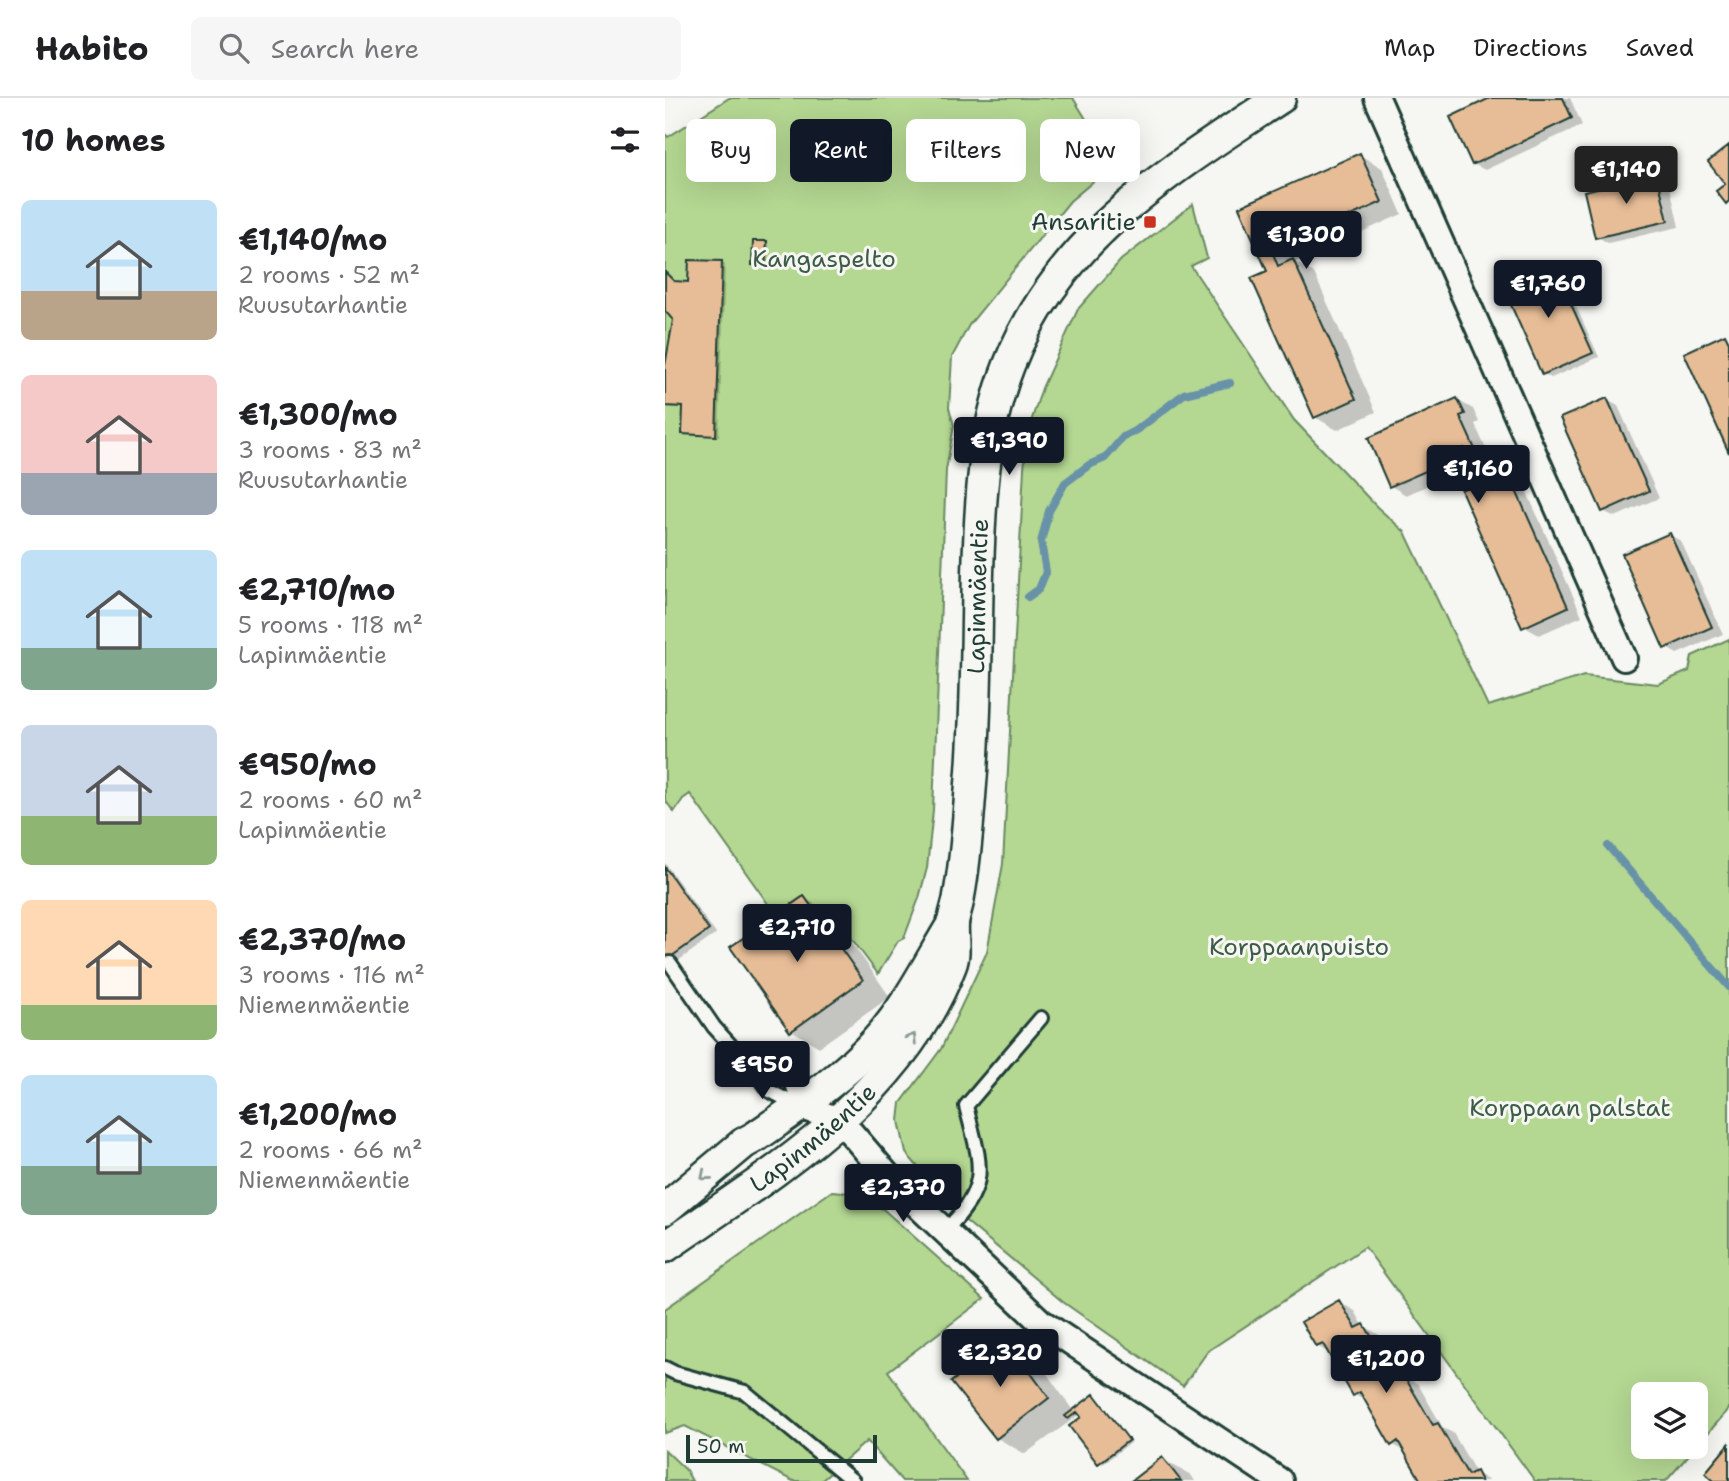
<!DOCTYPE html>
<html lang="en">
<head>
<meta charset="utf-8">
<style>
	body { margin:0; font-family:"Shantell Sans",sans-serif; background:#f6f6f6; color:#202124; height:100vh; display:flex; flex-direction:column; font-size:26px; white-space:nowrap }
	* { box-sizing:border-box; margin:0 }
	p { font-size:23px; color:#757577 }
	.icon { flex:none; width:38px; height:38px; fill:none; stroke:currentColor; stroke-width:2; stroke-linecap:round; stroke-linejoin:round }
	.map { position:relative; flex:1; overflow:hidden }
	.sheet { display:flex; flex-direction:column; background:#fff; width:665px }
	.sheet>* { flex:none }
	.top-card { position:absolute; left:21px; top:21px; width:665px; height:63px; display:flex; gap:14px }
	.tools { position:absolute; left:966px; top:1284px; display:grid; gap:14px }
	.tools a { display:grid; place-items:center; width:77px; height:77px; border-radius:10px; background:#fff; box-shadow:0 7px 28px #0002; font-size:35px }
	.scale { position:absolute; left:21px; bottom:18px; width:191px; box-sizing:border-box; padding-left:7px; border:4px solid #1f3d34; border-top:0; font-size:19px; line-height:24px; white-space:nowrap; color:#1f3d34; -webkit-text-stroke:5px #f6f6f2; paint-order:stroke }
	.price { position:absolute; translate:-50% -60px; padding:0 16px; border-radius:7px; background:#111827; color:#fff; font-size:23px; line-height:46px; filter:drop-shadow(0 2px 4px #0008) }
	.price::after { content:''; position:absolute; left:50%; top:42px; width:21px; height:16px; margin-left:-10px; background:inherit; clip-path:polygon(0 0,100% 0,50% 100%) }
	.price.selected { background:#222; color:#fff }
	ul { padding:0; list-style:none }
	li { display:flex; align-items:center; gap:21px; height:175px; padding:0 21px }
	li span { display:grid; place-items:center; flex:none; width:196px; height:140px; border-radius:10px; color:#555 }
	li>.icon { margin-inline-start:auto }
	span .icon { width:84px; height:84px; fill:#fffc; stroke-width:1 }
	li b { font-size:30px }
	h2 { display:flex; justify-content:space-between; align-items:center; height:84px; padding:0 21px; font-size:30px }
	.pill { padding:0 24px; border-radius:10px; background:#fff; box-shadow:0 7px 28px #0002; font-size:24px; line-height:63px }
	.pill.selected { background:#111827; color:#fff }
	header { display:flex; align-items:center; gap:42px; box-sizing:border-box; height:98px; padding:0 35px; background:#fff; border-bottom:2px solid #e0e0e0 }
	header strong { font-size:33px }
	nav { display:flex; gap:38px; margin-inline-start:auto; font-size:24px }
	.search { width:490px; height:63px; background:#f6f6f6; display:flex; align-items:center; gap:18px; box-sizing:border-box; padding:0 24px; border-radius:10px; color:#757577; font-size:26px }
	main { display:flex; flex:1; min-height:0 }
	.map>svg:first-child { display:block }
	.green { fill:#b4d792; stroke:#6a8a63; stroke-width:2; fill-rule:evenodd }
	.shadow { fill:#0003 }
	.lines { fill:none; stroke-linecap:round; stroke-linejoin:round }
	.stream { stroke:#6892a7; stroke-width:8 }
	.building { fill:#e7bd97; stroke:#1f3d34; stroke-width:2 }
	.service-casing { stroke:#1f3d34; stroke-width:18 }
	.minor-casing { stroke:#1f3d34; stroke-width:30 }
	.tertiary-casing { stroke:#1f3d34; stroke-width:35 }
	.service { stroke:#f6f6f2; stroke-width:12 }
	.minor { stroke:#f6f6f2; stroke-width:24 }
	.tertiary { stroke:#f6f6f2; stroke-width:30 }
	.oneway { stroke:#8a9a93 }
	.poi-dot { fill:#c8321e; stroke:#f6f6f2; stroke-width:2.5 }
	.labels { text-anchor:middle; stroke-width:6; stroke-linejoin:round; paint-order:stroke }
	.poi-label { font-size:24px; fill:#1f3d34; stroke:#f6f6f2; text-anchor:end }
	.park-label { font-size:24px; fill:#3d5c47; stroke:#f6f6f2 }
	.street-label { font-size:24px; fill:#1f3d34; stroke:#f6f6f2 }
</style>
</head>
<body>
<header>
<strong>Habito</strong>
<div class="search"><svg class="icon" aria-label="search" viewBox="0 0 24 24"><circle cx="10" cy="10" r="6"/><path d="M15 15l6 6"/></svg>Search here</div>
<nav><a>Map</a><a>Directions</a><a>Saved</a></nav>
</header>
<main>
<section class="sheet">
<h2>10 homes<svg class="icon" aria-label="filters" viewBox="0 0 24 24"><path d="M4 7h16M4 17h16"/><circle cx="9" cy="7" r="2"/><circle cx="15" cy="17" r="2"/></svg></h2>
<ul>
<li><span style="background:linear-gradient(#bfe0f5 65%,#b9a48a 0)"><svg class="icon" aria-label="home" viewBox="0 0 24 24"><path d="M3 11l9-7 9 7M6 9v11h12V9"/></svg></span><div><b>€1,140/mo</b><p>2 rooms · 52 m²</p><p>Ruusutarhantie</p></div></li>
<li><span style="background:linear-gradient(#f6c9c9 70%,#9aa5b1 0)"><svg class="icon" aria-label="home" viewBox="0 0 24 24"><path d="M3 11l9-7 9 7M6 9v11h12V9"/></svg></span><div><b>€1,300/mo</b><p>3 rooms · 83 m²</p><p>Ruusutarhantie</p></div></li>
<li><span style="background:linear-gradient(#bfe0f5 70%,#7fa58c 0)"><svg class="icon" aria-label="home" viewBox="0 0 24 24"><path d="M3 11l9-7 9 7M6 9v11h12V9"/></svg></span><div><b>€2,710/mo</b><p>5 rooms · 118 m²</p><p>Lapinmäentie</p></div></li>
<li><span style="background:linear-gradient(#c9d6e8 65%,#8fb573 0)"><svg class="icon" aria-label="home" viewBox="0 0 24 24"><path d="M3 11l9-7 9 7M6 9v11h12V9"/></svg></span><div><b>€950/mo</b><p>2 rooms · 60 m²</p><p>Lapinmäentie</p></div></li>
<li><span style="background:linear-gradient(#ffd9b3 75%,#8fb573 0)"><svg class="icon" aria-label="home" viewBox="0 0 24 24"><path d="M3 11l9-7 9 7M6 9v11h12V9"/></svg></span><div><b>€2,370/mo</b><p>3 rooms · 116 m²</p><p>Niemenmäentie</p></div></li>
<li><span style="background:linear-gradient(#bfe0f5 65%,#7fa58c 0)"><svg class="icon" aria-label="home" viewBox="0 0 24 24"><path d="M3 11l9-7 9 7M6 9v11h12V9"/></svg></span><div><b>€1,200/mo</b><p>2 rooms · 66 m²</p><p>Niemenmäentie</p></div></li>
</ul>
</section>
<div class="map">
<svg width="1064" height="1383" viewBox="0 0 1064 1383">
	<rect width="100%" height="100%" fill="#f6f6f2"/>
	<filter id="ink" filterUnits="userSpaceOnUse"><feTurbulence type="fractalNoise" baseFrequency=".0143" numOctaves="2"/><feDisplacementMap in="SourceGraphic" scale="14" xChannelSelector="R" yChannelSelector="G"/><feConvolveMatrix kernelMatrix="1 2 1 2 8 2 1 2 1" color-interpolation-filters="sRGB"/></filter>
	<g filter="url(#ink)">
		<!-- green -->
		<path class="green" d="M64 0H408L449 66 405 103 304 227 287 259 284 310 289 327 281 372 268 712 262 770 254 800 239 840 233 843 213 876 166 813 155 821 139 798 111 817 25 696 18 701 9 714 0 702V36L3 39Z
			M528 106 542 160 526 168 629 322 712 409 740 434 823 608 919 578 993 586 1024 573 1027 558 1064 541V1311L1001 1383H870L700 1149 543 1253 518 1288 398 1204 296 1119 241 1055 234 1023 236 1005 276 951 322 854 338 766 359 370 364 330 377 290 413 211 456 162ZM978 1297H1031V1349H978Z
			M167 1093 188 1095 218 1111 319 1201 223 1273 302 1383H237L202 1343 156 1383H128L20 1328 0 1335V1211Z
			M0 1352 21 1372 27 1383H0Z"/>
		<!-- shadow -->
		<path class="shadow" d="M829 0H905L917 27 820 72 808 66Z
			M695 57 717 70 737 116 630 164 649 175 711 314 672 332 650 319 605 173 576 110Z
			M992 78 1004 84 1014 129 943 145 931 138Z
			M101 145 104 147 103 168H92L89 166Z
			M57 164 60 166 54 338 22 337 19 335 20 309 0 308V279L10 221 0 211V174L10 185H24Z
			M888 168 895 173 934 259 886 280 879 276Z
			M792 302 808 311 814 324 810 326 828 367 836 363 852 372 917 518 874 537 858 528 802 391 811 374 806 362 796 367 798 372 741 397 726 388Z
			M942 302 953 308 994 400 950 419 938 413Z
			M1005 437 1016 443 1058 536 1012 556 1000 549Z
			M0 765 51 836 0 872Z
			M139 800 167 816 225 899 154 949 126 932Z
			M674 1204 690 1213 698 1227 714 1237 738 1278 753 1286 778 1330 788 1335 811 1375 824 1383H758L742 1355 727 1346 702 1304 690 1297 666 1256 652 1248Z
			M341 1243 370 1259 409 1314 432 1300 466 1344 438 1366 435 1364 415 1316 360 1356 332 1340Z
			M497 1361 526 1377 530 1383H469Z"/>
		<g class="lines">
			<!-- stream -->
			<path class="stream" d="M363 499 374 491 381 474 376 444 384 413 400 385 424 367 440 360 458 339 473 331 519 296 565 285
				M943 748 1064 889"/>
		</g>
		<!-- building -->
		<path class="building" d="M825 0H898L907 20 807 67 785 19Z
			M1064 47V103L1061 106 1051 93 1060 86 1043 64Z
			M695 55 717 104 607 153 613 168 628 161 691 301 649 320 586 180 602 173 574 109Z
			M992 76 1003 123 930 140 919 93Z
			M88 143H102L100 168 87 167Z
			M24 162 57 163 51 338 17 336 18 309 0 308V268L8 222 0 213V174L9 183 23 184Z
			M888 166 928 255 877 277 838 189Z
			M1060 236 1064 244V355L1019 255Z
			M792 300 800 316 795 318 818 369 837 361 903 509 857 530 796 392 800 390 795 379 809 373 799 350 782 358 784 363 724 389 703 340Z
			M942 300 984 393 937 414 895 320Z
			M1005 435 1047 529 999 551 957 456Z
			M0 769 44 832 0 863Z
			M139 798 198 882 125 934 65 849Z
			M674 1202 691 1230 699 1226 731 1280 738 1276 768 1327 773 1325 803 1377 811 1373 816 1383H756L733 1343 726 1348 695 1294 688 1298 658 1246 651 1249 636 1224Z
			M341 1241 384 1300 331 1341 286 1284Z
			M429 1296 464 1342 433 1366 404 1328 416 1319 412 1314 403 1321 400 1318Z
			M1064 1346V1383H1049L1040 1375Z
			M497 1359 516 1383H466Z"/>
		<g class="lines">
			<!-- service casing -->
			<g class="service-casing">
				<path id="service" d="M5 865 49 929 69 951C119 958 121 958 133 1008
					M95 954 94 979 103 992 132 1007
					M279 1134C327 1085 316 1069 301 1008L376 920
					M0 1270 10 1275 80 1294 188 1383"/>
			</g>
			<!-- minor casing -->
			<g class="minor-casing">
				<path id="minor" d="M712 0 959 560
					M134 1008 175 1022 229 1085 376 1224 615 1383"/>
			</g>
			<!-- tertiary casing -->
			<g class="tertiary-casing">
				<g id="tertiary">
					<path d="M0 1111 79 1045 90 1039C132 1010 178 980 212 942 243 908 264 864 288 825"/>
					<path id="s1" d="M0 1149C110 1073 236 999 286 867 291 855 287 839 288 825 289 816 293 807 294 798 301 761 303 723 306 686 312 616 311 545 313 475 315 405 318 333 344 267 364 215 399 167 439 129 491 80 555 39 615 0"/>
				</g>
			</g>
			<!-- service -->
			<use href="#service" class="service"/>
			<!-- minor -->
			<use href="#minor" class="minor"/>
			<!-- tertiary -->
			<use href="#tertiary" class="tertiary"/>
		</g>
		<!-- one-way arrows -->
		<defs><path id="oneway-chevron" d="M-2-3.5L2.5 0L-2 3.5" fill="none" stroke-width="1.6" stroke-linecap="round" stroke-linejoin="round" transform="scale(1.75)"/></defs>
		<g class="oneway">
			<use href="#oneway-chevron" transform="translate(247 940) rotate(-58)"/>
			<use href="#oneway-chevron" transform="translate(40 1078) rotate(140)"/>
		</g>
	</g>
	<!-- markers -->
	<rect class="poi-dot" x="478" y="117" width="14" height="14" rx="3.5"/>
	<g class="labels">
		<!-- poi labels -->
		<g class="poi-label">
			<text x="471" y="132">Ansaritie</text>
		</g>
		<!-- park labels -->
		<g class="park-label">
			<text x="159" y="169">Kangaspelto</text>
			<text x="634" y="857">Korppaanpuisto</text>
			<text x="905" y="1018">Korppaan palstat</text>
		</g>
		<!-- street labels -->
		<g class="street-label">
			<text dy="8" stroke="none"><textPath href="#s1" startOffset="779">Lapinmäentie</textPath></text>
			<text dy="8" stroke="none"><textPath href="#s1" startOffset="184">Lapinmäentie</textPath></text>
		</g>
	</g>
</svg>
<div class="tools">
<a><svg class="icon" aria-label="layers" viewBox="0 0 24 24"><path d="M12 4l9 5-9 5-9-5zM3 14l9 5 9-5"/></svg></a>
</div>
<div class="scale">50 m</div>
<b class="price selected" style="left:961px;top:108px">€1,140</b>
<b class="price" style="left:641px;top:173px">€1,300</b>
<b class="price" style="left:883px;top:222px">€1,760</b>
<b class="price" style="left:344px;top:379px">€1,390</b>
<b class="price" style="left:813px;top:407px">€1,160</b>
<b class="price" style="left:132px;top:866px">€2,710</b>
<b class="price" style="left:97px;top:1003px">€950</b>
<b class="price" style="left:238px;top:1126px">€2,370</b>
<b class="price" style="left:335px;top:1291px">€2,320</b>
<b class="price" style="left:721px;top:1297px">€1,200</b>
<div class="top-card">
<a class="pill">Buy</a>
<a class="pill selected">Rent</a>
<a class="pill">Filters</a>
<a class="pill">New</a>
</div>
</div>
</main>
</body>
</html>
